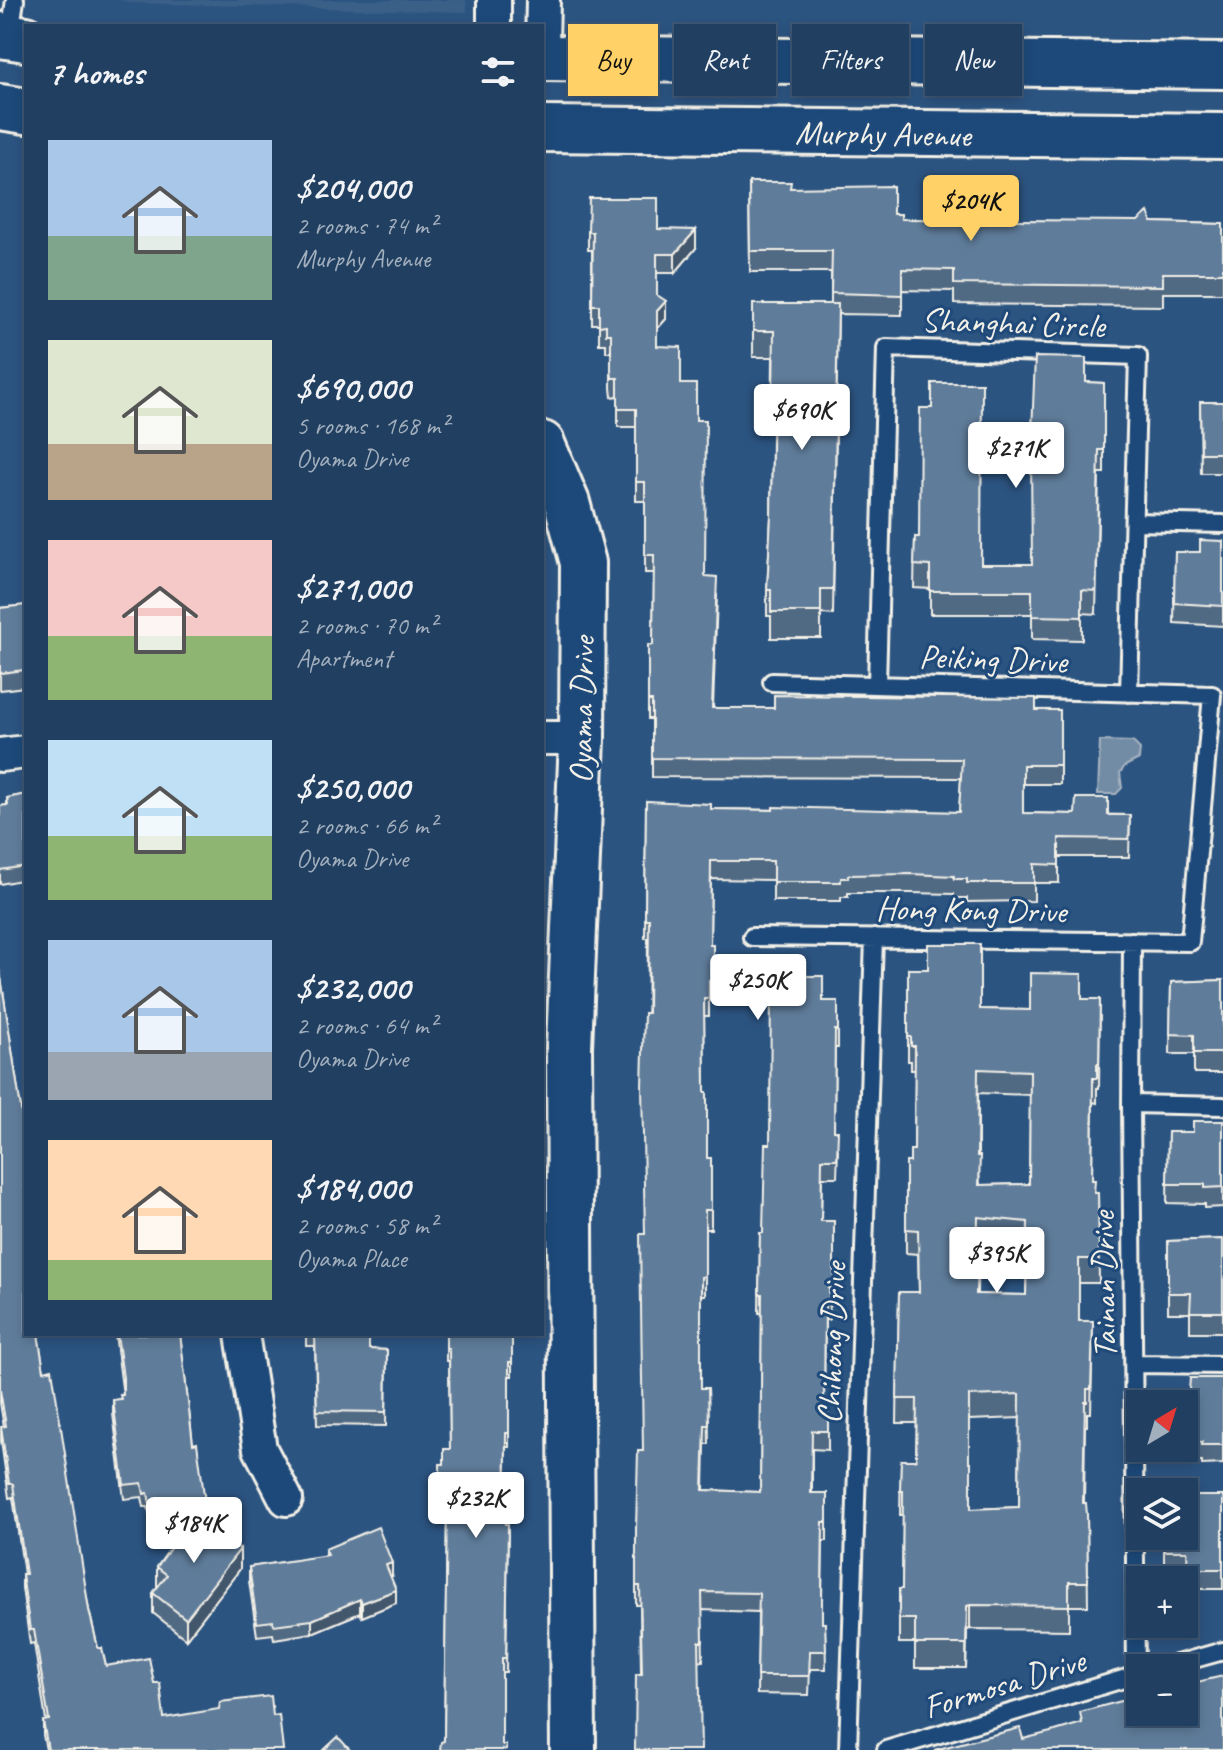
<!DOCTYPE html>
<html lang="en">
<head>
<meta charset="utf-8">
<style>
	body { margin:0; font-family:Caveat,sans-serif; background:#294667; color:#f1f3f6; height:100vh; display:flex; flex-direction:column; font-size:30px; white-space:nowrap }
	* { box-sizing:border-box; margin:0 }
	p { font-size:26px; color:#a2afbd }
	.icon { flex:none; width:44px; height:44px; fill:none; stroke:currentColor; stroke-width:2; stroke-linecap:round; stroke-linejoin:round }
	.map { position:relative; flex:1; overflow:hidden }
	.details { position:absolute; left:24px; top:24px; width:520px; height:1312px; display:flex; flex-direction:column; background:#213f61; border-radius:0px; box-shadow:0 4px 12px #0003,0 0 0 2px #3e5876 }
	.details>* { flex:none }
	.top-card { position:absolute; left:568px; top:24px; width:534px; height:72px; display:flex; gap:16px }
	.needle { width:52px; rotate:38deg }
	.controls { position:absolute; left:1126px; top:1390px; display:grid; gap:16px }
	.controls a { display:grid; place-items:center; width:72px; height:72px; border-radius:0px; background:#213f61; box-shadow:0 4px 12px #0003,0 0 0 2px #3e5876; font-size:40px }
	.price { position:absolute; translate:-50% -68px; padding:0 18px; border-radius:8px; background:#fff; color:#222; font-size:26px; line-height:52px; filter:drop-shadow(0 2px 4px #0008) }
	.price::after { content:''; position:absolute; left:50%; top:48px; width:24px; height:18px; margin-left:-12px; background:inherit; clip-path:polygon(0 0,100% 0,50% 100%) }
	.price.current { background:#ffd166; color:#111 }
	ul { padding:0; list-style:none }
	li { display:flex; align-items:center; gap:24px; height:200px; padding:0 24px }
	li span { display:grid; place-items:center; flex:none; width:224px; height:160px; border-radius:0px; color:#555 }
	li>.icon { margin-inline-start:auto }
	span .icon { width:96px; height:96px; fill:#fffc; stroke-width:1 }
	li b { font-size:34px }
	h2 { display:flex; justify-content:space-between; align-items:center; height:96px; padding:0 24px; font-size:34px }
	.tag { padding:0 28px; border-radius:0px; background:#213f61; box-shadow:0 4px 12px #0003,0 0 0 2px #3e5876; font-size:28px; line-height:72px }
	.tag.current { background:#ffd166; color:#111 }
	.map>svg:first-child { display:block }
	.built { fill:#3b6088 }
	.water { fill:#738ca6; stroke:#a7b4c0; stroke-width:2 }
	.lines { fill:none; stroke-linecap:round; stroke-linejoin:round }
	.lane-casing { stroke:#f4f1e8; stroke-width:22 }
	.street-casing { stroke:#f4f1e8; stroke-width:38 }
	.secondary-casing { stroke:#f4f1e8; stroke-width:50 }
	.primary-casing { stroke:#f4f1e8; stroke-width:50 }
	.lane { stroke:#1f4a7a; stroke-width:16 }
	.street { stroke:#1f4a7a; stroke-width:32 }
	.secondary { stroke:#1f4a7a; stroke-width:44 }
	.primary { stroke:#1f4a7a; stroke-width:44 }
	.wall { fill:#516a84; stroke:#f4f1e8; stroke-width:2; fill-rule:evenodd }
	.shaded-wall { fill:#42566c; stroke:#f4f1e8; stroke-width:2 }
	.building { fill:#5e7b9a; stroke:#f4f1e8; stroke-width:2; fill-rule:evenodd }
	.labels { text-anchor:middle; stroke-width:6; stroke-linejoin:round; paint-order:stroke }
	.street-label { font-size:34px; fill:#f4f1e8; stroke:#1f4a7a }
</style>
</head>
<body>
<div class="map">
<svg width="1223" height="1750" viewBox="0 0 1223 1750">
	<rect width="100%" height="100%" fill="#2c5481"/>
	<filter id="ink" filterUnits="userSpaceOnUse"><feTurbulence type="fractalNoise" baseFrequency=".0125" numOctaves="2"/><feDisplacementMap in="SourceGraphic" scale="16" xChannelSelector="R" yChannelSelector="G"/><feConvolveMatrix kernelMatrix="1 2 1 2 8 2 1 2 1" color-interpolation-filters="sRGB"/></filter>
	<g filter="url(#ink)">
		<!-- built -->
		<path class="built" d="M118 0H466L467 12 133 3Z"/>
		<!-- water -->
		<path class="water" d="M1100 741 1133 742 1140 749 1139 759 1125 766 1120 773 1122 788 1116 794H1098Z"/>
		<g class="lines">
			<!-- lane casing -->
			<g class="lane-casing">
				<path id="lane" d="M10 34 15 0
					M1134 522 1223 524
					M877 685 886 348 1138 356 1129 693
					M752 937 1190 942 1212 695 772 682
					M1132 941 1131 1104 1136 1675
					M1131 1104 1223 1106
					M1134 1364 1223 1365
					M1162 1668 1223 1651
					M848 1750 874 938
					M886 1750 1140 1674"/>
			</g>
			<!-- street casing -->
			<g class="street-casing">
				<path id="street" d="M494 0V26
					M542 45 543 0
					M542 738H582
					M0 755 26 752
					M242 1334 260 1449 286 1499"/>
			</g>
			<!-- secondary casing -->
			<g class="secondary-casing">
				<path id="secondary" d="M542 444 567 503 583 563 582 738 569 1047 573 1750"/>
			</g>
			<!-- primary casing -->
			<g class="primary-casing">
				<path id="primary" d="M0 35 26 39
					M542 58 1223 66
					M0 107 26 111
					M542 129 1223 136"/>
			</g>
			<!-- lane -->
			<use href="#lane" class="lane"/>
			<!-- street -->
			<use href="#street" class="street"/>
			<!-- secondary -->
			<use href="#secondary" class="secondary"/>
			<!-- primary -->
			<use href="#primary" class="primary"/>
		</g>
		<!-- wall -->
		<path class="wall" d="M749 182 791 188 893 214 901 219 1152 222 1223 224V293H1163V306L954 304V291L902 290V315L838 314 833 615 821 614V638H771V616H767V590L771 516 773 357H753V304H831V272H750Z
			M658 229 696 248 675 273H657V295L666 319 657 329V346L681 384 696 420 705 576 717 595 713 708 1060 710V784H1023V813L1130 815 1129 857H1059V883H1034V901L967 902V898H954V894L911 893H848V897H841V901H773V880L711 879 710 945H713V1000H709V1016H704L705 1092 707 1158H711V1229H705V1295H701V1388H708L709 1444H705L704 1490 760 1492 762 1313H759L760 1233H763L770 1144 823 1001H838V1048H835L834 1131 838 1150 837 1177H822L821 1221H834V1305H829V1320H825L824 1402H828V1450L812 1449V1493H827V1541H823L822 1602V1623H825L826 1669H810L809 1695 757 1694 758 1612 702 1610 703 1661 641 1674 640 1605H636V1528L643 1451 648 938H645L646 801 711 809 959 812 961 778 652 777V719H648V701L653 645 654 573H645V501H636V427H618V396L612 397 611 388V352H606V344H599V324H592V250H588V232Z
			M1086 382 1104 383V473H1099L1096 614 1082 613V640L1032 639V614H930V589L914 588 915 537 981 564H1032Z
			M1200 402H1223V473H1201Z
			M1223 541V626L1174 623 1175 552H1200Z
			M26 605V685H24V687L0 690V608Z
			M26 794V879L0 884V806L7 805V798Z
			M908 969 980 1009 1030 1010 1082 999H1100L1099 1088H1097V1103L1093 1102 1092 1180 1095 1193H1098L1099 1283H1079V1321H1093L1091 1413H1087V1426H1085L1084 1503 1087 1515 1088 1606H1069V1630L970 1629 967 1630 966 1668H915V1643H899V1589H902L903 1515H900L901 1460H916L917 1423H897L899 1292H919L918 1254 906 1253V1162H910L914 1150 915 1070H911V1061H908ZM978 1093 1030 1095 1029 1184 980 1185 978 1156ZM978 1241 1027 1246 1026 1295 977 1294ZM1020 1418 1019 1507 971 1509 969 1462V1420Z
			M0 971 26 1142V1334H43L38 1335 44 1371 89 1610 98 1648 106 1666 154 1683 164 1718 273 1716 283 1750H46L43 1735V1721H46L34 1643 30 1644 22 1588V1574H24L13 1497 9 1498 1 1441V1427H4L0 1403Z
			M1223 980V1073H1194V1054H1170L1171 982Z
			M1223 1121V1207L1205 1208V1204L1167 1203 1168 1132H1193Z
			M1223 1239V1332H1190V1313H1168V1241Z
			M115 1334H180L193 1444 205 1502V1516L199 1517 240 1569 186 1639 153 1613V1593L157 1587V1567L192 1518 151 1523 148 1507H144L142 1497 124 1499 113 1414V1400L120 1399 123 1395Z
			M306 1334H369V1349L387 1350 386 1426 317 1425 315 1346H306Z
			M446 1334H512V1376H509V1447H506L505 1524H508L506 1672H502L444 1741 447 1516H440V1464H444L450 1449 449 1361H446Z
			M1223 1378V1464L1202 1465V1462H1165V1448H1184V1404L1189 1391Z
			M1223 1496V1589H1188L1187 1571H1164V1536Z
			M325 1549 392 1576 390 1577 396 1603 362 1617 360 1613 312 1633 274 1639 273 1634 257 1636 249 1581V1567L325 1556Z"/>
		<!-- shaded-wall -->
		<path class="shaded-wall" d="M696 230V248L675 273V254Z
			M666 301V319L657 329V311Z
			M240 1549V1569L186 1639V1619Z
			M392 1563V1576L386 1579V1565Z
			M396 1590V1603L362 1617V1603Z
			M360 1599V1613L312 1633V1620Z
			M970 1605V1629L967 1630 966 1668 967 1606Z"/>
		<!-- building -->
		<path class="building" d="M749 182H791L790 188 893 186V214H901V219L1138 221 1148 212 1152 222 1223 224V273H1163V286L954 284V270L902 269V295L831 293 832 251H750Z
			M589 198H658V229L696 230 675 254H657V295L666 301 657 311V346L681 347V384H696V420H706L705 576 717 577 712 708H774V695L1036 698V710H1060V765H1023V813L1075 814 1076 798H1108V815H1130L1129 839 1059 838V865L1034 864V883H967V879H954V876L911 874 848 875V878H841V882H773V861H711L710 945H713V982L709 981V998H704L705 1092H707V1158H711V1210H705V1276L701 1277V1388H708L709 1425H705L703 1490 760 1492 762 1294H759L760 1233H763L765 1144H770L771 976H823V1001H838V1030H835L834 1131H838L837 1159H822L821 1221H834V1287L829 1286V1302H825L824 1402H828V1431H812L811 1493H827V1522H823L822 1585V1623H825L826 1651H810L809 1676H757L759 1593 702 1592 703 1642H699L701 1750H635L636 1674H642L640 1586H636V1528L638 1451H643L640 1234H645L642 1087 644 1013H648L649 919H645L646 801 711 804V809L773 810V807L959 812 962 759 652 758V701H648V645H653L654 555H645V482H636V409H618V378H612L611 370V334H606V325L599 326V305H592L593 232H588Z
			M753 304H838L833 589H821V612H771V590H767L771 516 774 331H753Z
			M1035 357 1086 358V382L1104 383V450H1099L1096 591 1082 590V617L1032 616V591H930V566L914 565 915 537H919L920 408H932V383H982L981 564H1032L1031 457Z
			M1200 402H1223V453H1201Z
			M1200 540 1223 541V606L1174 603 1175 552H1200Z
			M26 605V668H24V670L0 673V608Z
			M26 794V866L0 870V806L8 805 7 798Z
			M928 944H980V1009L1030 1010V973L1082 974V999H1100L1099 1064H1097V1078H1093L1092 1180H1095L1094 1193H1098L1099 1259H1079V1321H1093L1091 1389H1087V1402H1085L1083 1503H1086L1087 1515 1088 1582H1069V1606L970 1605 967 1606 966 1644H915V1619H899V1589H902L903 1491H900L901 1460H916L917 1399H897L899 1292H919L918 1230 906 1229V1162H910V1150H914L915 1046H911V1037H908V969H928ZM978 1069 1030 1071 1029 1184 979 1185 980 1156H977ZM978 1217 1028 1222 1026 1295 976 1294ZM1020 1394 1019 1507 971 1509V1462H969V1396Z
			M0 971 26 1142V1183H24L26 1193V1334H38L44 1371 52 1369 89 1610 98 1648H102L106 1666 149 1658 154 1683H160L164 1718 219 1709 220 1702 271 1696 273 1716 279 1715 283 1750H48L43 1721 49 1720 34 1630H30L22 1574H26L13 1484H9L1 1427 6 1426 0 1390Z
			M1223 980V1053H1194V1035L1170 1034 1171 982Z
			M1193 1121H1223V1187L1205 1188V1184H1167L1168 1132H1193Z
			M1223 1239V1312H1190L1191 1293H1168V1241Z
			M117 1334H180L193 1444 197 1443 205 1502 151 1509 148 1493 144 1494 142 1483 124 1485 113 1400 121 1399 120 1395H123V1378Z
			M315 1334H369V1349L387 1350 386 1412 317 1411Z
			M446 1334H512V1362H509V1433H506L505 1524H508L506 1658H502V1745H506V1750H440L441 1742 444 1741 447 1502H440V1464H444V1449H450L449 1348H446Z
			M1190 1378H1223V1445H1202V1442H1184V1404H1166V1391H1189Z
			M1189 1496H1223V1569H1188L1187 1551H1164V1536H1184V1499H1189Z
			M195 1513 240 1549 186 1619 153 1593 167 1575 157 1567Z
			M378 1527 392 1563 386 1565 396 1590 362 1603 360 1599 312 1620 274 1625 273 1621 257 1623 249 1567 328 1555 325 1549Z
			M1223 1676V1750H934L1020 1728 1023 1739 1055 1731 1082 1723 1080 1712 1140 1696V1712H1184V1685Z
			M338 1737 350 1750H324Z"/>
	</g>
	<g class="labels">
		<!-- street labels -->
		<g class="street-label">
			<text transform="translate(883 133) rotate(1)" y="12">Murphy Avenue</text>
			<text transform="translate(1013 322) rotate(2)" y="12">Shanghai Circle</text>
			<text transform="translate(993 658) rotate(2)" y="12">Peiking Drive</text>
			<text transform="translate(581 710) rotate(-89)" y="12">Oyama Drive</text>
			<text transform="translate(971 909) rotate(1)" y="12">Hong Kong Drive</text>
			<text transform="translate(1103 1285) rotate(-91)" y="12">Tainan Drive</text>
			<text transform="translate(831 1343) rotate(-88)" y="12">Chihong Drive</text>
			<text transform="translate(1004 1683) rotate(-17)" y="12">Formosa Drive</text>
		</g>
	</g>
</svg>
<div class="controls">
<a><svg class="needle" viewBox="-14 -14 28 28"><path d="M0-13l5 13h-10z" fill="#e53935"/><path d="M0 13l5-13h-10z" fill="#a2afbd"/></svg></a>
<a><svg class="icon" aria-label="layers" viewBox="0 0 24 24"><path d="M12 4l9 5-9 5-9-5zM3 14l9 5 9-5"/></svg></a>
<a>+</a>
<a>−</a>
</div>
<b class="price current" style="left:971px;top:243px">$204K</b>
<b class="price" style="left:802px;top:452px">$690K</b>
<b class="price" style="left:1016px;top:490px">$271K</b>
<b class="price" style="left:758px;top:1022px">$250K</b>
<b class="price" style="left:997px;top:1295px">$395K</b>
<b class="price" style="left:476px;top:1540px">$232K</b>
<b class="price" style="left:194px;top:1565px">$184K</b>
<div class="top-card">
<a class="tag current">Buy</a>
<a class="tag">Rent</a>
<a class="tag">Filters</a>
<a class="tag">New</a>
</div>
<section class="details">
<h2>7 homes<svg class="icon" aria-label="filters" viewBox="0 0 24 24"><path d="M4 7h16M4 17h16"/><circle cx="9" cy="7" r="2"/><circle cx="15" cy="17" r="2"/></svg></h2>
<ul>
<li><span style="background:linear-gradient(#a9c7e8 60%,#7fa58c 0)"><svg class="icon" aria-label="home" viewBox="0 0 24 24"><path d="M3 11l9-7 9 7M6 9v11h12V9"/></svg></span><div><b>$204,000</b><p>2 rooms · 74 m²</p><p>Murphy Avenue</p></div></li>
<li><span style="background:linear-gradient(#dfe7d0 65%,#b9a48a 0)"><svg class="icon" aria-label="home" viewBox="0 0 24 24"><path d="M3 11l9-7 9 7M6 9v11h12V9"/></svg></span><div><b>$690,000</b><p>5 rooms · 168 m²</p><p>Oyama Drive</p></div></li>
<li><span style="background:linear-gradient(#f6c9c9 60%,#8fb573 0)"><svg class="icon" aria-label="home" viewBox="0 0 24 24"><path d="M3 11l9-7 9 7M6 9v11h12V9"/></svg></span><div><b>$271,000</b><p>2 rooms · 70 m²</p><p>Apartment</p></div></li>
<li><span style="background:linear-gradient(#bfe0f5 60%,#8fb573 0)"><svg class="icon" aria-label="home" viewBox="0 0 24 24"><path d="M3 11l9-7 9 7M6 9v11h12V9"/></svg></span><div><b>$250,000</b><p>2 rooms · 66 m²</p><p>Oyama Drive</p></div></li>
<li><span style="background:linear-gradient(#a9c7e8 70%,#9aa5b1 0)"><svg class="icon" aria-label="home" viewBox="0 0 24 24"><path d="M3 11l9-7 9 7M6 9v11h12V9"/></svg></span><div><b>$232,000</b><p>2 rooms · 64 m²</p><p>Oyama Drive</p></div></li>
<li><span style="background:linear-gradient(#ffd9b3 75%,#8fb573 0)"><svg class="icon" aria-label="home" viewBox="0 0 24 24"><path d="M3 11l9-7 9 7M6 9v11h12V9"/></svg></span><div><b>$184,000</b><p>2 rooms · 58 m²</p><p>Oyama Place</p></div></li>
</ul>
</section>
</div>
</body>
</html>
